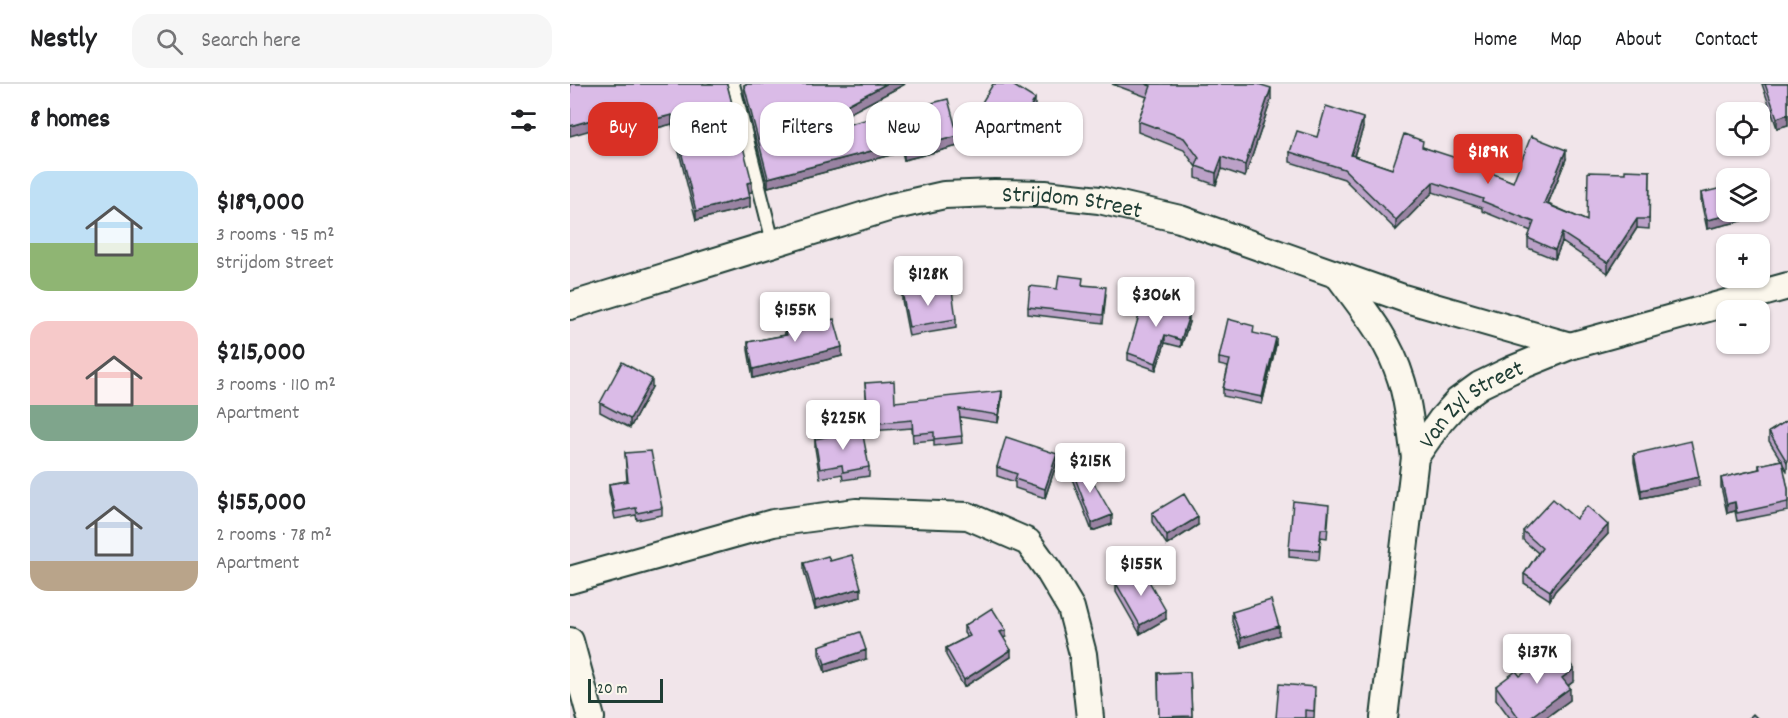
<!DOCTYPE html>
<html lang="en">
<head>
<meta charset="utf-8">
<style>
	body { margin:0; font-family:Dekko,sans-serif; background:#f6f6f6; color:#202124; height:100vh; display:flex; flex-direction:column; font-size:22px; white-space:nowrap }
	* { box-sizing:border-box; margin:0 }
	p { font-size:20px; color:#757577 }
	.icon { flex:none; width:33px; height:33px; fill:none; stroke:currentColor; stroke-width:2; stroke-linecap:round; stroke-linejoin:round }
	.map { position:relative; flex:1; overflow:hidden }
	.sheet { display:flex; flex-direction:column; background:#fff; width:570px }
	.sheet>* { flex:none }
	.guide { position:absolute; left:18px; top:18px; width:570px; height:54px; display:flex; gap:12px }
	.buttons { position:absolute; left:1146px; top:18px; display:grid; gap:12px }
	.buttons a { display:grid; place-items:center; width:54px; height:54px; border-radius:12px; background:#fff; box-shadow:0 2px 4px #0004; font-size:30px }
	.scale { position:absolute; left:18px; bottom:15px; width:75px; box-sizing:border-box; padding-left:6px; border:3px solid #1f3d34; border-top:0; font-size:16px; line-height:21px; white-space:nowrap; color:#1f3d34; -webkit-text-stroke:4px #fbf7ec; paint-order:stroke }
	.price { position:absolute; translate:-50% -51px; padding:0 14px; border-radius:6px; background:#fff; color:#222; font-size:20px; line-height:39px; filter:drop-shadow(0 2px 3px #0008) }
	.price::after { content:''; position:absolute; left:50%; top:36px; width:18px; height:14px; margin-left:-9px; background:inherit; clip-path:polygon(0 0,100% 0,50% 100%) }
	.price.on { background:#d93025; color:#fff }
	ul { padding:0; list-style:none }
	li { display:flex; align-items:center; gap:18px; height:150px; padding:0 30px }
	li span { display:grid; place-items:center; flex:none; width:168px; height:120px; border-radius:18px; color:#555 }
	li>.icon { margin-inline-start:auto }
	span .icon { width:72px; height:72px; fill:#fffc; stroke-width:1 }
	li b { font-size:26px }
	h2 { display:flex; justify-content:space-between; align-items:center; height:72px; padding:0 30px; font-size:26px }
	.pill { padding:0 21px; border-radius:18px; background:#fff; box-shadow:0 2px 4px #0004; font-size:21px; line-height:54px }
	.pill.on { background:#d93025; color:#fff }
	header { display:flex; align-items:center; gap:36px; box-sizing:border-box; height:84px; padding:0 30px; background:#fff; border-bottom:2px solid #e0e0e0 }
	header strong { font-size:28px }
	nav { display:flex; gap:33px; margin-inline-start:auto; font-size:21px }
	.search { width:420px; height:54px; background:#f6f6f6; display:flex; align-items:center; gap:15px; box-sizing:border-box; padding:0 21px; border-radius:18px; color:#757577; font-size:22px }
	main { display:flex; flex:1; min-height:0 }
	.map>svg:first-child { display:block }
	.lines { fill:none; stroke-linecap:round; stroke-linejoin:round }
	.service-casing { stroke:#1f3d34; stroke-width:16 }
	.minor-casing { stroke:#1f3d34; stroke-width:30 }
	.service { stroke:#fbf7ec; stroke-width:12 }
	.minor { stroke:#fbf7ec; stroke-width:26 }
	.wall { fill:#bba1c7; stroke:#1f3d34; stroke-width:1.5 }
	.shaded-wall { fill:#9983a2; stroke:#1f3d34; stroke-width:1.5 }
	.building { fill:#dabbe7; stroke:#1f3d34; stroke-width:1.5 }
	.labels { text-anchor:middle; stroke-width:5; stroke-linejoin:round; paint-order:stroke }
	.street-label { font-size:24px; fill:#1f3d34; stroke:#fbf7ec }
</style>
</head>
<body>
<header>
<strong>Nestly</strong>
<div class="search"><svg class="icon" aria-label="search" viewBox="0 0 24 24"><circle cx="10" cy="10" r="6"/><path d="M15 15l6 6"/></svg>Search here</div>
<nav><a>Home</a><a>Map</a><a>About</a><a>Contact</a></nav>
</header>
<main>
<section class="sheet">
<h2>8 homes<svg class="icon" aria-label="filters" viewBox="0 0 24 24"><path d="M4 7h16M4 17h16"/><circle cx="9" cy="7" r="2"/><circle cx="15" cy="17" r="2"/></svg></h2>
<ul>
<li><span style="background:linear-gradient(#bfe0f5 60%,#8fb573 0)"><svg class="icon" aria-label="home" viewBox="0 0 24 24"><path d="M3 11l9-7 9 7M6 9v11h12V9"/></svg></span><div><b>$189,000</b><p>3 rooms · 95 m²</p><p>Strijdom Street</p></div></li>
<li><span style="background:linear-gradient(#f6c9c9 70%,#7fa58c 0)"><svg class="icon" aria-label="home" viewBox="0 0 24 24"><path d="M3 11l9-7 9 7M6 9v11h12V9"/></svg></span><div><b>$215,000</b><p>3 rooms · 110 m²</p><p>Apartment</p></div></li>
<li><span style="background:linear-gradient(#c9d6e8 75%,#b9a48a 0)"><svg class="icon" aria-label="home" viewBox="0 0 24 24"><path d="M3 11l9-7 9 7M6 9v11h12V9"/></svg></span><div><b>$155,000</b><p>2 rooms · 78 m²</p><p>Apartment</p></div></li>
</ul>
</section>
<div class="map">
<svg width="1218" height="634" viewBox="0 0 1218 634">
	<rect width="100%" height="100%" fill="#f1e5ea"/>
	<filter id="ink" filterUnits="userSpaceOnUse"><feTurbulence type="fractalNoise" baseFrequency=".0167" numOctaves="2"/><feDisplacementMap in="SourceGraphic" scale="12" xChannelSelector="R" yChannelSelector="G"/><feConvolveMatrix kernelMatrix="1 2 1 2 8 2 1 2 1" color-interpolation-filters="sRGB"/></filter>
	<g filter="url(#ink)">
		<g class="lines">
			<!-- service casing -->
			<g class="service-casing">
				<path id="service" d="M163 0 203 158"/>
			</g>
			<!-- minor casing -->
			<g class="minor-casing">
				<g id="minor">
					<path d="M768 191C792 224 819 255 831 295 839 318 841 349 845 373"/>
					<path id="s1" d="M0 222 321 123 374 111 424 109 475 110 529 116 610 135 833 214 1000 262"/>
					<path d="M0 496 203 439 286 428 398 432 458 458 479 487 501 524 513 570 520 634"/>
					<path d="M0 557 21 634"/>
					<path id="s2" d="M814 634 845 373 871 336 888 317 910 301 941 286 1000 262 1218 202"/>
				</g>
			</g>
			<!-- service -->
			<use href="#service" class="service"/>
			<!-- minor -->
			<use href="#minor" class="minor"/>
		</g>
		<!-- wall -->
		<path class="wall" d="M0 0H157L182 108H179L180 123 126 136 102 40 56 52 57 65 34 69 28 44Z
			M176 0H335L239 50 388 62 334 76 332 68 198 103 174 10V1Z
			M542 0H688L701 16 675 93 652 85 646 101 626 94V83L614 66 568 48V37L577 13Z
			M1192 0H1218V41L1207 44Z
			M465 23 439 67 402 44V35Z
			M793 44 784 72 822 85 853 63 943 98 996 75 978 120 1017 137 1055 89 1080 87 1079 145 1067 144 1038 189 992 158 985 175 958 164V154L961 147 912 127V124L863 108 826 146 774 95 720 78V68L747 53Z
			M1131 109 1172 137 1137 145 1131 117Z
			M513 201 536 210 533 239 458 230V223L487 205Z
			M332 208 358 210 386 235V244L339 252 332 216Z
			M598 224 619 238 611 263 595 259 586 286 558 276V269Z
			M214 241H241L272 272 183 294 178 266V258L215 251Z
			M706 261 692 320 653 312V305L658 283 649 281V274Z
			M295 299 325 318 432 314 428 339 390 333 392 359 364 362V356L343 358 342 344 299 347Z
			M82 303 60 344 30 328V319Z
			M1218 336 1217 387 1212 379 1218 405V427L1167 437 1165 427 1157 429 1151 403V394L1189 385V381L1211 376 1199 357V348Z
			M245 355 299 383V392L273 396 272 390 250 394 245 364Z
			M55 369 92 424V431L67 436 66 431 45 435 39 408V400L57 397Z
			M1064 370 1129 402 1071 414 1064 378Z
			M487 378 475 414 445 404V398L427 392V383Z
			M501 383 542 440 522 447 501 392Z
			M582 429 628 441 597 461 582 438Z
			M759 429 757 454 751 453 749 476 719 473V465Z
			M1006 435 1038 450 985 507 980 516 954 499V490L968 469 953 456V447Z
			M260 477 291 513 245 525 234 487V479Z
			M546 499 596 535 570 550 546 508Z
			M662 528 709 551 671 563 662 537Z
			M394 542 436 553 433 554 441 573 394 603 376 571V564L397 553 394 549Z
			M249 562 296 575 255 588 249 570Z
			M620 588 622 634H589L588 589Z
			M950 592 1004 597 998 602 1000 616 976 634H940L926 615V602Z
			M745 612 744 634H706Z"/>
		<!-- shaded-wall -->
		<path class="shaded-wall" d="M316 0H335L229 56V46Z
			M701 4V16L675 93V81Z
			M465 15V23L439 67V58Z
			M1218 30V41L1207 44V34Z
			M102 31V40L53 53V43Z
			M28 34V44L0 52V42Z
			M793 34V44L781 81V71Z
			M388 52V62L334 76V66Z
			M332 59V68L198 103V94Z
			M996 66V75L974 129V119Z
			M652 73V85L646 101V89Z
			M182 98V108L177 109V99Z
			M863 98V108L826 146V136Z
			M180 113V123L126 136V127Z
			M1172 128V137L1137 145V136Z
			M1067 135V144L1038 189V179Z
			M992 149V158L985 175V166Z
			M619 231V238L611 263V256Z
			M595 251V259L586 286V279Z
			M706 254V261L692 320V313Z
			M272 263V272L183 294V285Z
			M82 295V303L60 344V335Z
			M432 307V314L428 339V331Z
			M487 370V378L475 414V405Z
			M1129 393V402L1071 414V406Z
			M1165 418V427L1157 429V420Z
			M542 431V440L522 447V439Z
			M628 433V441L597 461V452Z
			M1038 441V450L985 507 980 516V507L985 499Z
			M291 504V513L245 525V517Z
			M596 527V535L570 550V541Z
			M709 542V551L671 563V554Z
			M436 546V553L430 555V548Z
			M296 566V575L255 588V580Z
			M441 566V573L394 603V596Z
			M1004 585V597L992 606V594Z
			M1000 604V616L975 634H959Z"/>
		<!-- building -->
		<path class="building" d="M0 0H157L182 98 177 99 180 113 126 127 102 31 53 43 57 55 34 60 28 34 0 42Z
			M176 0H316L229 46 232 52 378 15 388 52 334 66 332 59 198 94 174 1Z
			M423 0H441L465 15 439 58 402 35Z
			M575 0H688L701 4 675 81 652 73 646 89 626 82 629 74 614 54 568 37 581 2Z
			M1195 0H1218V30L1207 34Z
			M756 22 793 34 781 71 822 85 834 50 853 57 852 63 886 74 943 98 961 52 996 66 974 119 1017 137 1018 88 1055 89V86L1080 87 1079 135H1067L1038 179 992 149 985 166 958 154 964 138 912 117 913 115 863 98 826 136 774 85 720 68 727 47 747 53Z
			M1156 103V128H1172L1137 136 1131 109Z
			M489 191 513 194 512 201 536 203 533 231 458 223 460 202 487 205Z
			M357 203 358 210 382 206 386 235 339 243 332 208Z
			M575 211 598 218 596 224 619 231 611 256 595 251 586 279 558 269Z
			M240 235 241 241 264 235 272 263 183 285 178 258 217 251 214 241Z
			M658 235 684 242 683 249 706 254 692 313 653 305 660 276 649 274Z
			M52 278 82 295 60 335 30 319Z
			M324 297 325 318 432 307 428 331 389 325 392 352 364 355V348L343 350 342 336 299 340 295 299Z
			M1218 336V377L1217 378 1199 348Z
			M292 346 299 383 273 388 272 381 250 385 245 355Z
			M436 353 487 370 475 405 445 395 447 390 427 383Z
			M1121 357 1129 393 1071 406 1064 370Z
			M81 367 92 424 67 429 66 424 45 428 39 400 58 397 55 369Z
			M1212 376 1218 405V418L1167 429 1165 418 1157 420 1151 394 1190 385 1189 381Z
			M512 378 542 431 522 439 501 383Z
			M614 410 628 433 597 452 582 429Z
			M983 415 1006 435 1017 422 1038 441 985 499 980 507 954 490 972 464 953 447Z
			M723 417 759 421 757 445H751L749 467 719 465Z
			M282 471 291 504 245 517 234 479 258 472 260 477Z
			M572 485 596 527 570 541 546 499Z
			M701 516 709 542 671 554 662 528Z
			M422 524 436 546 430 548 441 566 394 596 376 564 400 552 394 542Z
			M290 548 296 566 255 580 249 562Z
			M989 564 1004 585 992 594 1000 604 959 634H949L926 602 946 587 950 592Z
			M620 588 622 632 589 633 588 589Z
			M709 600 745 603 744 627 735 626V634H706Z
			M1183 630 1187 634H1179Z"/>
	</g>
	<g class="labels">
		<!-- street labels -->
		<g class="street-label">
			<text dy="8" stroke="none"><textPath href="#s1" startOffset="519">Strijdom Street</textPath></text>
			<text dy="8" stroke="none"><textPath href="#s2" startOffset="342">Van Zyl Street</textPath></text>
		</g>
	</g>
</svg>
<div class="buttons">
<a><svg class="icon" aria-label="locate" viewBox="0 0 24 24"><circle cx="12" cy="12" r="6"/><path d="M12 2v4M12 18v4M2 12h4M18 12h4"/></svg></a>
<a><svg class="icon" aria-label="layers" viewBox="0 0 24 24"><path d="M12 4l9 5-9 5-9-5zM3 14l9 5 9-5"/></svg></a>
<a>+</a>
<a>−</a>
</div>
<div class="scale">20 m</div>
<b class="price on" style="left:918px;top:101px">$189K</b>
<b class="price" style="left:358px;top:223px">$128K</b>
<b class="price" style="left:586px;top:244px">$306K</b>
<b class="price" style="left:225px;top:259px">$155K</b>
<b class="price" style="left:273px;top:367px">$225K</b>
<b class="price" style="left:520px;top:410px">$215K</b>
<b class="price" style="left:571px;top:513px">$155K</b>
<b class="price" style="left:967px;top:601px">$137K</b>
<div class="guide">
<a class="pill on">Buy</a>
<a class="pill">Rent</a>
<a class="pill">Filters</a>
<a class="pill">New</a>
<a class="pill">Apartment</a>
</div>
</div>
</main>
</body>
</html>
